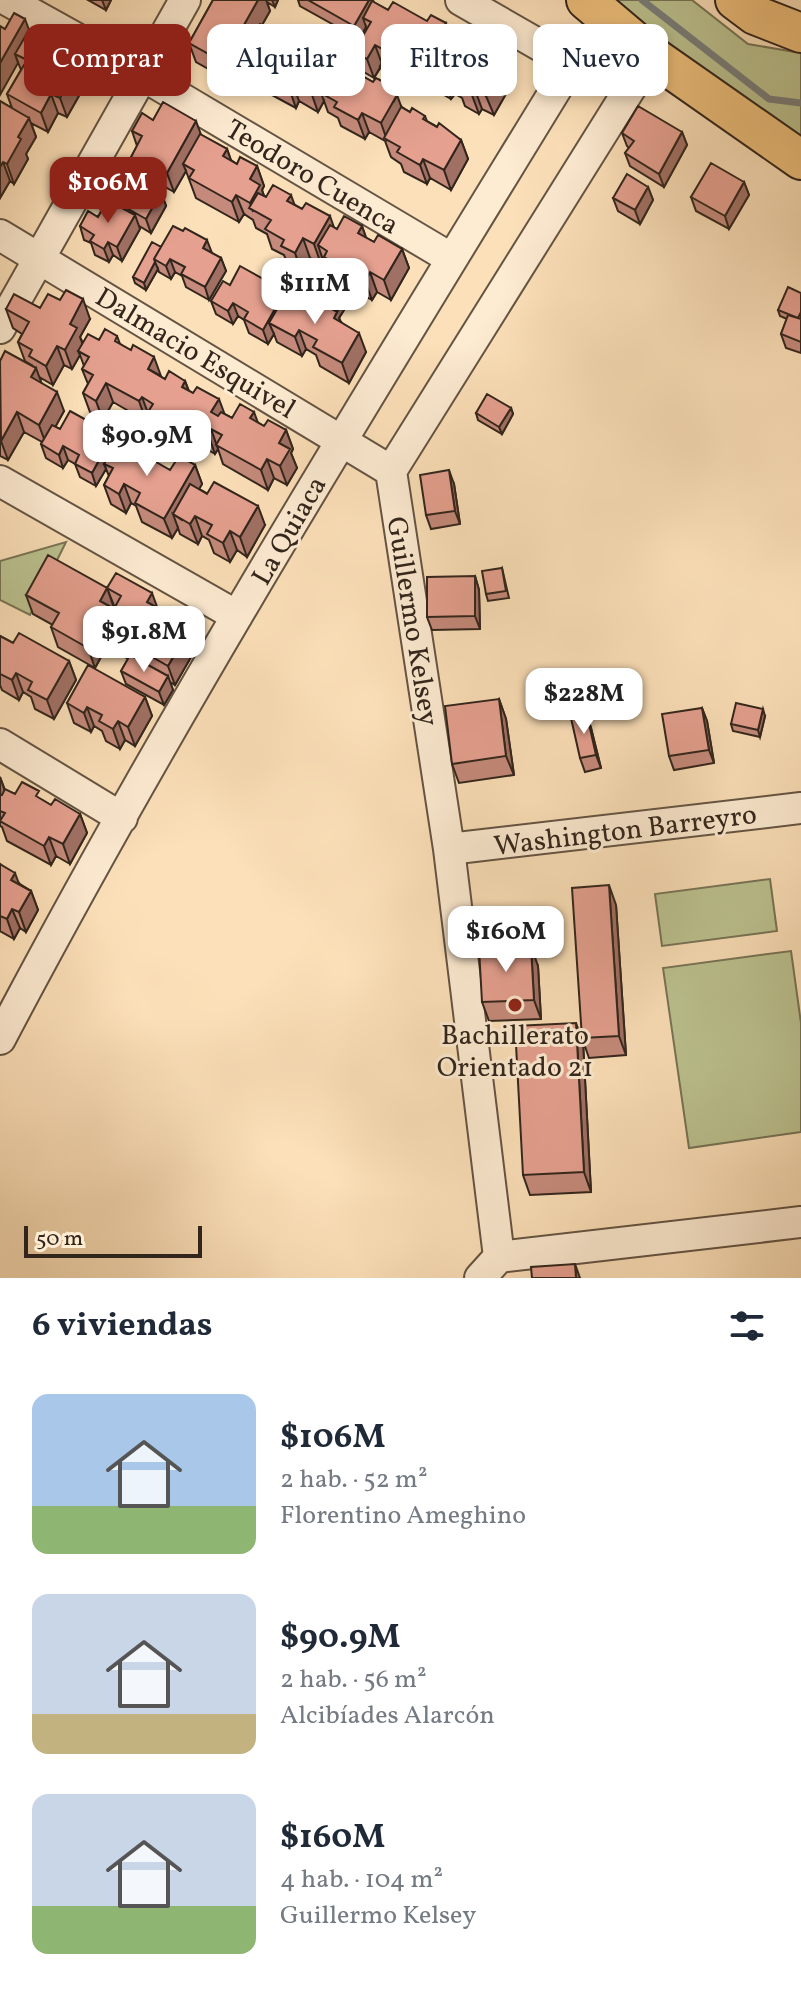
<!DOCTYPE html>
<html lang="es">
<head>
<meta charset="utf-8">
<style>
	body { margin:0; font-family:Vollkorn,serif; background:#f6f6f7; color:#1f2937; height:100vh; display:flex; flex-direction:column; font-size:30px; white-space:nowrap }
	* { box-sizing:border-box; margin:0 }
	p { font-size:26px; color:#747a83 }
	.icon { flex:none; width:44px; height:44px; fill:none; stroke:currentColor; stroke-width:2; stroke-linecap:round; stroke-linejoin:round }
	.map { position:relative; height:1278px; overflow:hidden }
	.panel { display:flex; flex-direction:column; background:#fff; flex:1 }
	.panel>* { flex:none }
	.banner { position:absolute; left:24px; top:24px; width:754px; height:72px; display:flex; gap:16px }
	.scale { position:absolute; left:24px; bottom:20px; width:178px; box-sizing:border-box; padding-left:8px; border:4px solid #32251c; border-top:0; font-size:22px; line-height:28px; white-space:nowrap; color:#32251c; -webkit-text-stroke:6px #fdebd2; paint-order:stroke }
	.price { position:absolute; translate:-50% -68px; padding:0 18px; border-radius:16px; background:#fff; color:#222; font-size:26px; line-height:52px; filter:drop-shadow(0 2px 4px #0008) }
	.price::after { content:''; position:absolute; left:50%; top:48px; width:24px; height:18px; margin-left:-12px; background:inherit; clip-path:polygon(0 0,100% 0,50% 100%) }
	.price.current { background:#8f2418; color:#fff }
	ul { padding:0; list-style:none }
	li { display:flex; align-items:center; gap:24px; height:200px; padding:0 32px }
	li span { display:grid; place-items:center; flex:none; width:224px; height:160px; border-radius:16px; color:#555 }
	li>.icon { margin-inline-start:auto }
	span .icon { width:96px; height:96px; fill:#fffc; stroke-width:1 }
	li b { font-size:34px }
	h2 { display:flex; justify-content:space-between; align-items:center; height:96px; padding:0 32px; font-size:34px }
	.pill { padding:0 28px; border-radius:16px; background:#fff; box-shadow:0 4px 12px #0003; font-size:28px; line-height:72px }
	.pill.current { background:#8f2418; color:#fff }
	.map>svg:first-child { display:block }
	.green { fill:#bcc391; stroke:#777456; stroke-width:2 }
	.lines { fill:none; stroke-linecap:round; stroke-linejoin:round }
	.stream { stroke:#787e7b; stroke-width:7 }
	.minor-casing { stroke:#645443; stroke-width:34 }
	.major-casing { stroke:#32251c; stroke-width:42 }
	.minor { stroke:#fdebd2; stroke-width:30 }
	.major { stroke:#eec07c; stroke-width:38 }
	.wall { fill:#c58a7b; stroke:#32251c; stroke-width:2; fill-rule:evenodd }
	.shaded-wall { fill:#a07064; stroke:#32251c; stroke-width:2 }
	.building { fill:#e5a08f; stroke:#32251c; stroke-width:2 }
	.poi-dot { fill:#8f2418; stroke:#fdebd2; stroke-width:3 }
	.labels { text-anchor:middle; stroke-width:6; stroke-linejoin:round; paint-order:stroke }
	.street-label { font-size:28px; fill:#32251c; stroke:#fdebd2 }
	.poi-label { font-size:28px; fill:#32251c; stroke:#fdebd2 }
</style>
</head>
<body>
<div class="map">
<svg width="801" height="1278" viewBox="0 0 801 1278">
	<rect width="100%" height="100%" fill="#fce0b9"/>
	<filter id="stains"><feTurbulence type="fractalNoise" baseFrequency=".0025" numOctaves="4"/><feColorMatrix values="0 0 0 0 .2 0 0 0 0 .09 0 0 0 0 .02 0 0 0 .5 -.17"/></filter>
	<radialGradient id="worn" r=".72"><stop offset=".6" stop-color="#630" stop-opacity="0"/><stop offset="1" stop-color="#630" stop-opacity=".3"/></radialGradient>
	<!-- green -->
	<path class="green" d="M606 0H692L748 44 801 53V144Z
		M66 542 30 615 0 600V561Z
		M770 879 777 931 662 946 655 894Z
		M791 951 801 1023V1132L689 1148 663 968Z"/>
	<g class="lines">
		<!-- stream -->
		<path class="stream" d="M642 0 769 99 801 103"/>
		<!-- minor casing -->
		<g class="minor-casing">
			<path id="minor" d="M7 0 142 75 452 259
				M0 235 391 471
				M0 328 185 0
				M0 481 237 616
				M0 744 122 818
				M449 849 801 808
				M0 1039C174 708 372 390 567 71L555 54 461 0
				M499 1257 449 849 391 471 651 55
				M499 1257 801 1222
				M480 1278 499 1257"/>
		</g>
		<!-- major casing -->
		<g class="major-casing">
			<path id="major" d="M586 0 651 55 801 160
				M735 0 755 15 801 33"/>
		</g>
		<!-- minor -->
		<use href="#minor" class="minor"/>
		<!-- major -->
		<use href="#major" class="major"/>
	</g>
	<!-- wall -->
	<path class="wall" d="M88 0H111L106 10Z
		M213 0H278L275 7 267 2 270 11 262 25 307 48 327 43 330 50 325 58 329 60 333 71 348 66 361 70 354 51 367 30 366 27 359 39 300 6 298 0H373V2L388 10 459 42 488 50 490 58 511 85 494 115 482 109 479 114 465 106 462 98 455 94 451 99 439 92 430 70 421 87 409 79 401 93 388 86 390 91 402 107 410 112 425 116 427 121 461 140 468 159 451 190 430 178 427 184 404 172 401 164 391 157 385 141 369 132 365 139 341 126 338 118 328 112 324 101 318 112 299 101 296 108 270 94 266 84 258 79 251 60 253 56 250 54 248 49 230 81 196 62 189 43ZM381 67 387 84 373 82 364 77 362 71 374 78Z
		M5 29 29 31 74 55 81 75 76 83 80 94 67 117 58 113 48 132 31 123 36 137 26 154 28 159 14 184 10 181 0 198V101L12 108 7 94 21 70Z
		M153 120 201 135 227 149 231 160 237 164 257 166 264 186 262 190 264 196 295 205 337 229 362 226 366 238 374 242 402 249 409 268 391 300 377 292 372 300 331 277 323 260 321 264 310 258 302 273 288 265 284 255 272 249 267 234 256 228 253 220 244 214 239 222 196 198 186 171 174 192 158 183 154 189 161 192 166 206 151 233 139 226 140 229 122 261 113 255 109 262 95 255 91 243 84 240 80 226 117 205 116 202 120 195 100 184 98 177H133L128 163 137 146 132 131Z
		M682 132 687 145 664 187 630 166 625 153 629 148 627 146 622 133Z
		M744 182 749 195 729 229 696 211 691 197Z
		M648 187 653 200 640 224 618 211 613 198Z
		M161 247 212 253 221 258 226 271 209 300 186 287 182 276 175 272 171 279 159 272 158 269 146 290 135 283 133 277Z
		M230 285 286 293 309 304H341L344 310 339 318 341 322 366 352 349 383 320 366 316 355 306 349 302 356 277 342 274 334 268 344 249 333 244 320 238 316 233 324 216 314 211 301Z
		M801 293V353L786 348 781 334 787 319 780 316 778 310Z
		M40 308 90 319 80 337 83 343 117 336 120 344 161 377 165 379 185 381 189 391 224 414 232 418 257 422 264 426 286 430 293 449 291 453 297 468 287 485 274 478 268 490 223 464 218 449 215 454 193 441 188 450 155 432 149 416 146 421 113 402 103 420 90 412 83 393 88 384 82 369 84 366 80 355 72 369 64 365 53 385 39 377 41 383 64 411 55 427 60 429 105 439 109 442 112 450 170 470 195 465 202 484 199 489 265 525 247 557 237 550 230 562 214 553 209 540 202 536 198 544 180 534 178 528 172 538 142 522 136 506 131 503 126 513 111 504 104 485 109 476 106 469 96 486 80 477 75 464 68 460 63 468 46 458 41 444 42 442 24 432 8 460 0 456V361L33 366 25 361 18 342 22 334 13 328 6 309Z
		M511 408 513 414 502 434 478 420 476 413Z
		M454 484 460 524 431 529 426 515Z
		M502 568 509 598 488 601 486 594Z
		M475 576 479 590 480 629 432 630 427 617Z
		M107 588 157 608 176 618 191 657 175 685 170 682 173 690 164 705 126 684 121 671 128 659 110 648 108 644 95 668 58 647 51 627 53 625 33 614 26 595 107 588 115 608Z
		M0 636 13 643 69 661 76 680 54 719 35 709 31 697 23 692 19 700 2 690 0 685Z
		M145 697 152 716 135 746 125 740 120 749 106 741 102 731 94 726 91 732 74 723 67 703Z
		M499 699 506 719 514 775 459 783 452 764Z
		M702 708 707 721 714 763 674 770 669 756Z
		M587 715 591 728 601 768 585 772 580 758Z
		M765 716 760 737 733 731 731 724Z
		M0 777 5 790 15 794 42 800 51 805 80 814 87 833 70 864 56 856 51 865 7 841 2 827 0 826Z
		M0 864 20 884 31 891 38 910 26 932 20 928 14 939 0 931Z
		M616 905 626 1055 589 1058 582 1038Z
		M538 966 541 1019 489 1021 482 1002Z
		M583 1042 591 1192 530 1195 523 1175Z"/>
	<!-- shaded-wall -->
	<path class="shaded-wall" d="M102 0H111L106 10Z
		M258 0H266L270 11 230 81 223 62Z
		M272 0H278L275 7Z
		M369 0H373L376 9 363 18 366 27 359 39 354 26Z
		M25 19 32 38 15 54 18 63 0 95V63Z
		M446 23 453 42 444 57 437 38Z
		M432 35 439 55 428 63 430 70 421 87 414 67Z
		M327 43 330 50 319 68 317 61Z
		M375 45 382 64 374 78 367 59Z
		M74 55 81 75 76 83 80 94 67 117 60 98 65 70Z
		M329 60 336 79 321 93 324 101 318 112 311 92Z
		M401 60 409 79 401 93 394 73Z
		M504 66 511 85 494 115 486 96Z
		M447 74 455 94 451 99 444 79Z
		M292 82 299 101 296 108 289 88Z
		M388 84 394 101 397 95 404 114 387 140 381 123 386 88Z
		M475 90 482 109 479 114 472 95Z
		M51 94 58 113 48 132 41 113Z
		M362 113 369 132 365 139 358 120Z
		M29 118 36 137 26 154 28 159 14 184 7 164 18 137Z
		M196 121 203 140 183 164 186 171 174 192 167 173Z
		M682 132 687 145 664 187 659 174Z
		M461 140 468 159 451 190 444 170Z
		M227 149 234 169 223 156Z
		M423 159 430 178 427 184 420 165Z
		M3 162 10 181 0 198V167Z
		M150 164 158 183 153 192 146 173Z
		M257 166 264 186 262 190 267 204 253 211 250 203V179Z
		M744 182 749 195 729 229 725 216Z
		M648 187 653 200 640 224 635 210Z
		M161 192 166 206 151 233 146 219Z
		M236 195 244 214 239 222 232 202Z
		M291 195 298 214 287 201Z
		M135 215 140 229 122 261 117 247Z
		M330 216 337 236 318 245 323 260 321 264 314 244Z
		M362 226 369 246 358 233Z
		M303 238 310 258 302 273 295 253Z
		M207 240 212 253 203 248Z
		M108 242 113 255 109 262 104 249Z
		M402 249 409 268 391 300 384 280Z
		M221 258 226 271 209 300 205 287Z
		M170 259 175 272 171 279 166 266Z
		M155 262 158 269 146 290 144 283Z
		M370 272 377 292 372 300 365 281Z
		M285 291 290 305 269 323 274 334 268 344 263 330Z
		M83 299 90 319 80 337 84 348 78 351 80 355 72 369 65 350 70 324Z
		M233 303 238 316 233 324 228 311Z
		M341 304 344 310 339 318 344 331 334 318Z
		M299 330 306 349 302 356 295 337Z
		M359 333 366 352 349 383 342 363Z
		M57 346 64 365 53 385 46 366Z
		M154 357 161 376 148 369Z
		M36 368 43 387 31 377Z
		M185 381 192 400 182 387Z
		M106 383 113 402 103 420 96 401Z
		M57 392 64 411 46 444 39 425Z
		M142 397 149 416 146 421 139 401Z
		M219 399 226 418 218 432 211 412Z
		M511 408 513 414 502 434 499 427Z
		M17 412 24 432 8 460 1 441Z
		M254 412 261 431 250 418Z
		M186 422 193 441 188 450 181 431Z
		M101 428 106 441 96 435Z
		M211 429 218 449 215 454 208 434Z
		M286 430 293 449 291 453 297 468 287 485 280 466 279 443Z
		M109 442 114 455 104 464 106 469 96 486 92 473Z
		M63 446 68 460 63 468 59 455Z
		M267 459 274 478 268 490 261 470Z
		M195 465 202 484 182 520 173 514 178 528 172 538 164 519Z
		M449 470 454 484 460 524 455 511Z
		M124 484 131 503 126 513 119 494Z
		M258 506 265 525 247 557 240 537Z
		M195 516 202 536 198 544 190 524Z
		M230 531 237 550 230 562 223 543Z
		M475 576 479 590 480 629 475 616Z
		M107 588 114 608 103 629 108 644 95 668 88 648 100 601Z
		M152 593 159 612 147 602Z
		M176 618 183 637 169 629Z
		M184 638 191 657 175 685 168 666Z
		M69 661 76 680 54 719 47 700Z
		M16 673 23 692 19 700 12 680Z
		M168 676 173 690 164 705 159 692Z
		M145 697 152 716 135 746 128 727Z
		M499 699 506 719 514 775 506 756Z
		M87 707 94 726 91 732 84 713Z
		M702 708 707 721 714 763 709 750Z
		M763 709 765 716 760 737 758 730Z
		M587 715 591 728 601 768 596 755Z
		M118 721 125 740 120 749 113 729Z
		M0 777 6 794 0 804Z
		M80 814 87 833 70 864 63 844Z
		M49 837 56 856 51 865 44 846Z
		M15 873 22 892 11 880Z
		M609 885 616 905 626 1055 619 1036Z
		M31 891 38 910 26 932 19 912Z
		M12 909 20 928 14 939 7 919Z
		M531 946 538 966 541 1019 534 1000Z
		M576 1023 583 1042 591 1192 584 1172Z
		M575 1264 580 1278H576Z"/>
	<!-- building -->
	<path class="building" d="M213 0H258L223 62 189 43Z
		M308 0H369L354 26Z
		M372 1 388 10 393 2 427 21 431 15 446 23 437 38 432 35 414 67 401 60 394 73 380 66 388 52 375 45 367 59 354 51 371 22 363 18Z
		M14 13 25 19 0 63V26L5 29Z
		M260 24 268 29 255 52 247 47Z
		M269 27 329 60 311 92 292 82 289 88 263 74 266 69 251 60Z
		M29 30 74 55 65 70 73 74 60 98 51 94 41 113 7 94 27 60 15 54Z
		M445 34 459 42 462 36 488 50 485 55 504 66 486 96 475 90 472 95 458 87 461 82 447 74 444 79 432 73 435 67 428 63Z
		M314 35 327 43 320 55 307 48Z
		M339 61 348 66 350 63 362 70 359 74 373 82 376 78 388 84 386 88 397 95 381 123 362 113 358 120 334 107 337 102 321 93Z
		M0 101 29 118 18 137 21 139 7 164 3 162 0 167Z
		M163 102 196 121 167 173 150 164 146 173 128 163 142 136 132 131 142 113 153 120Z
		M638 106 682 132 659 174 625 153 634 141 622 133Z
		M401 107 410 112 412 108 425 116 423 119 437 127 439 123 461 140 444 170 423 159 420 165 397 152 400 147 384 138Z
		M200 134 227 149 223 156 237 164 240 157 257 166 250 179 260 185 250 203 236 195 232 202 189 178 194 170 183 164Z
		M106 162 131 176 122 191 98 177Z
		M711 163 744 182 725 216 691 197Z
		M627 174 648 187 635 210 613 198Z
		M131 176 161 192 146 219 116 202Z
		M273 185 291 195 287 201 302 209 306 203 330 216 314 244 303 238 295 253 281 246 284 240 265 229 271 220 249 208 258 193 266 197Z
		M107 200 135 215 117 247 108 242 104 249 90 241 94 235 80 226 88 211 98 217Z
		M344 216 362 226 358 233 374 242 378 235 402 249 384 280 370 272 365 281 324 257 327 251 318 245 330 225 337 229Z
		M173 226 183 231 185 228 207 240 203 248 221 258 205 287 181 274 185 267 170 259 166 266 154 259Z
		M152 242 161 247 154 259 155 262 144 283 133 277Z
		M240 266 285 291 263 330 244 319 248 312 233 303 228 311 211 301 223 281 230 285Z
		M788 287 801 293V312L798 318 778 310Z
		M66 290 83 299 70 324 77 328 65 350 57 346 46 366 29 356 32 350 18 342 29 322 6 309 14 294 40 308 48 294 60 300Z
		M287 292 309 304 312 298 337 312 334 318 359 333 342 363 313 347 317 340 299 330 295 337 269 323Z
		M325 295 341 304 337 311 321 303Z
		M788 315 801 319V342L781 334Z
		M105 329 117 336 115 341 131 350 133 345 154 357 148 369 165 379 169 371 185 381 182 387 193 393 197 387 219 399 211 412 218 416 221 412 232 418 240 404 254 412 250 418 264 426 268 420 286 430 279 443 290 449 280 466 267 459 261 470 216 445 222 435 211 429 208 434 186 422 181 431 148 412 153 404 142 397 139 401 106 383 96 401 83 393 93 375 82 369 89 357 78 351 88 334 99 340Z
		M5 351 36 368 31 377 57 392 39 425 17 412 1 441 0 361Z
		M487 394 511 408 499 427 476 413Z
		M70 411 101 428 96 435 109 442 92 473 75 464 79 455 63 446 59 455 41 444 52 425 60 429Z
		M118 440 170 470 179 456 195 465 164 519 135 503 140 493 124 484 119 494 104 485 113 468 104 464Z
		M449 470 455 511 426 515 420 475Z
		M214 482 258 506 240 537 230 531 223 543 207 534 212 525 195 516 190 524 173 514 190 484 207 494Z
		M48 555 107 588 100 601 111 607 88 648 51 627 59 613 26 595Z
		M502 568 506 591 486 594 482 571Z
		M116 573 152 593 147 602 176 618 169 629 184 638 168 666 103 629 121 596 107 588Z
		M475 576V616L427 617V577Z
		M19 633 69 661 47 700 28 690 32 682 16 673 12 680 0 674V636L13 643Z
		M130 655 168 676 159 692 121 671Z
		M88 665 145 697 128 727 118 721 113 729 99 721 102 715 87 707 84 713 67 703Z
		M499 699 506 756 452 764 445 706Z
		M736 703 763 709 758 730 731 724Z
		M702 708 709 750 669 756 662 714Z
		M587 715 596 755 580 758 571 718Z
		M22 782 39 791 36 796 51 805 55 799 80 814 63 844 49 837 44 846 0 821 5 813 0 811V794L2 795 5 789 15 794Z
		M0 864 15 873 11 880 31 891 19 912 12 909 7 919 0 916Z
		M609 885 619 1036 582 1038 572 888Z
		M531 946 534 1000 482 1002 479 948Z
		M576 1023 584 1172 523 1175 515 1026Z
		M575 1264 576 1278H532L531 1267Z"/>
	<!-- markers -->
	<circle class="poi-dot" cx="515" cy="1005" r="8"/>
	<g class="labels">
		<!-- street labels -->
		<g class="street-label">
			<text transform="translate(313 176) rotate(31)" y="10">Teodoro Cuenca</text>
			<text transform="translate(196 352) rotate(31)" y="10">Dalmacio Esquivel</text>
			<text transform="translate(288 530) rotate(-60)" y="10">La Quiaca</text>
			<text transform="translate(414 621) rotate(81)" y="10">Guillermo Kelsey</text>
			<text transform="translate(625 829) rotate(-7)" y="10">Washington Barreyro</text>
		</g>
		<!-- poi labels -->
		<g class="poi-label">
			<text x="515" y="1044">Bachillerato<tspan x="515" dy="32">Orientado 21</tspan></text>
		</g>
	</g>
	<rect width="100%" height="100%" filter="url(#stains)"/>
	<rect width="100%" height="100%" fill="url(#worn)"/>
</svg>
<div class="scale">50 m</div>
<b class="price current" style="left:108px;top:225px">$106M</b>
<b class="price" style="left:315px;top:326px">$111M</b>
<b class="price" style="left:147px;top:478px">$90.9M</b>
<b class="price" style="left:144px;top:674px">$91.8M</b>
<b class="price" style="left:584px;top:736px">$228M</b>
<b class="price" style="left:506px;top:974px">$160M</b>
<div class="banner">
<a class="pill current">Comprar</a>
<a class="pill">Alquilar</a>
<a class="pill">Filtros</a>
<a class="pill">Nuevo</a>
</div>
</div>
<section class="panel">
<h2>6 viviendas<svg class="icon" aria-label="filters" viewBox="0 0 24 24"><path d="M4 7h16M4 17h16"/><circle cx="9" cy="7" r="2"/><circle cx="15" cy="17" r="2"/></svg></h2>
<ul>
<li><span style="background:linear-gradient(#a9c7e8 70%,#8fb573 0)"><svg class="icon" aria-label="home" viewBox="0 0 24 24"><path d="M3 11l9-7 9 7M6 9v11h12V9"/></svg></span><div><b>$106M</b><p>2 hab. · 52 m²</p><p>Florentino Ameghino</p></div></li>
<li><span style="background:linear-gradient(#c9d6e8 75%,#c2b280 0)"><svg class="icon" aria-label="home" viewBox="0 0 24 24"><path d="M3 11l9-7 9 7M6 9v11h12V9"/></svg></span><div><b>$90.9M</b><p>2 hab. · 56 m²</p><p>Alcibíades Alarcón</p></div></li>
<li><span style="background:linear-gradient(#c9d6e8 70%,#8fb573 0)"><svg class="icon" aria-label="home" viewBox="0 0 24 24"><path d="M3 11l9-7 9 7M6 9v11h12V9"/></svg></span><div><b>$160M</b><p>4 hab. · 104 m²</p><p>Guillermo Kelsey</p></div></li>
</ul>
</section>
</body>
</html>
